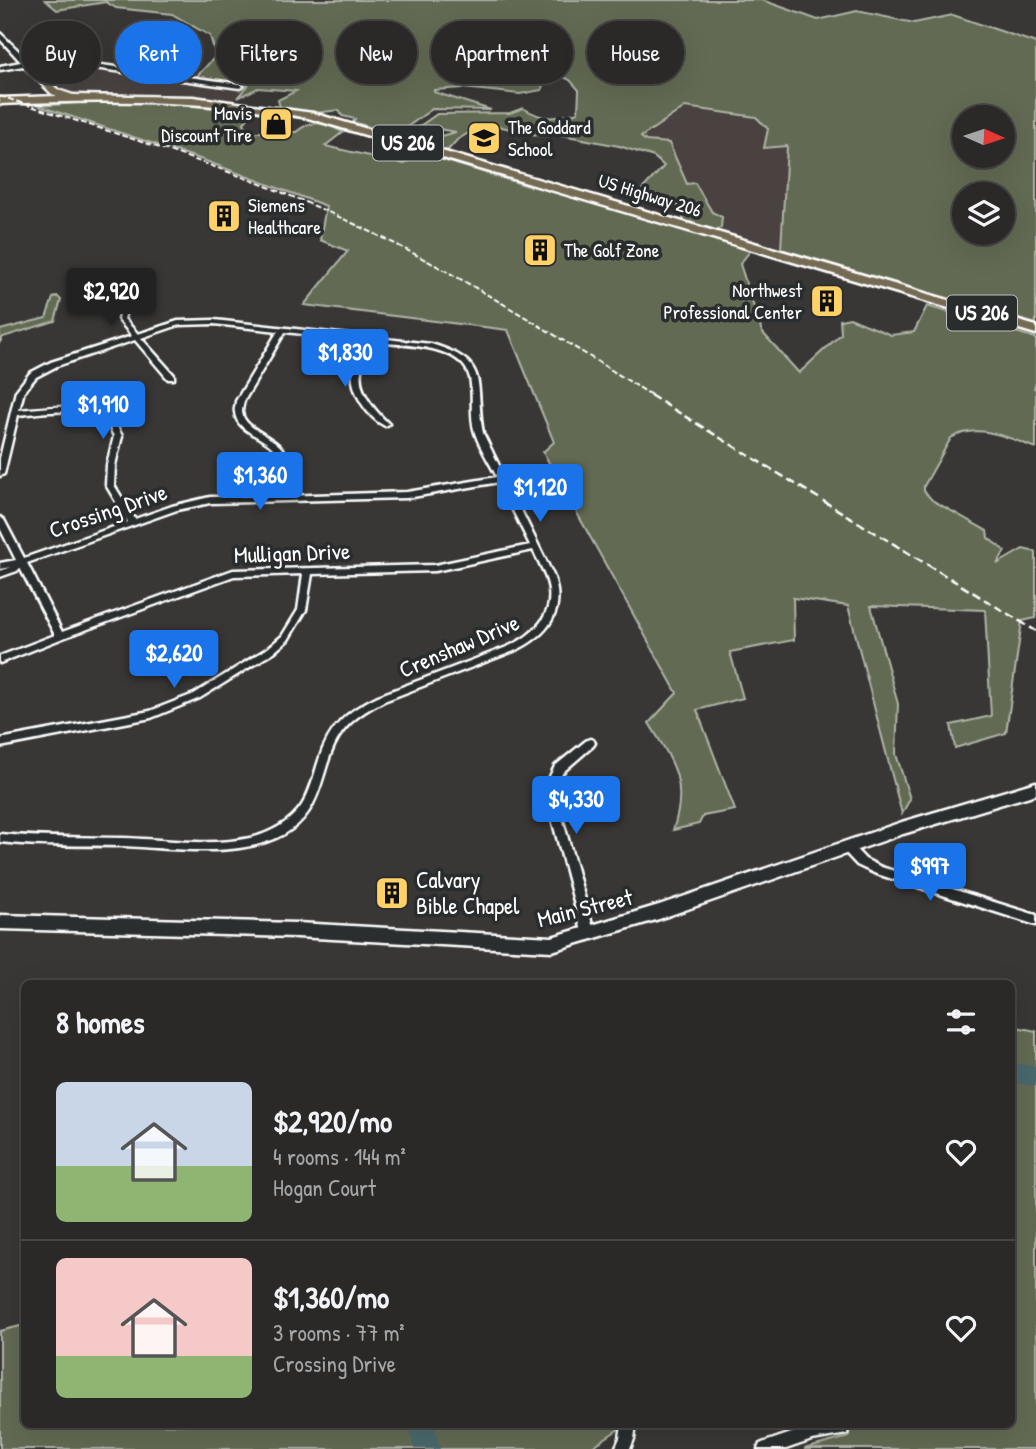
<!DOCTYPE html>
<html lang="en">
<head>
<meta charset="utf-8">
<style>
	body { margin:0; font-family:"Patrick Hand",sans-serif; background:#363534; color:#f1f3f6; height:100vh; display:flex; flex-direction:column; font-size:26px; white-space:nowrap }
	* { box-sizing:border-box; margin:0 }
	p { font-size:23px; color:#a5a6a8 }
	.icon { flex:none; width:38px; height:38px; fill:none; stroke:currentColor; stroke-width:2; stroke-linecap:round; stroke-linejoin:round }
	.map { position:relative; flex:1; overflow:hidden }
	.details { position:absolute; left:21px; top:980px; width:994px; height:448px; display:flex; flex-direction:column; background:#2a2928; border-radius:10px; box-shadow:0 7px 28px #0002,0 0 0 2px #464545 }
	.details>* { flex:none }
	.banner { position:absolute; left:21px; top:21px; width:994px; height:63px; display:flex; gap:14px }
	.needle { width:46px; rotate:93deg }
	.controls { position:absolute; left:952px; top:105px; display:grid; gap:14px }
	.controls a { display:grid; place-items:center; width:63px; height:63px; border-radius:50%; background:#2a2928; box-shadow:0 7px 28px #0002,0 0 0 2px #464545; font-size:35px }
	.price { position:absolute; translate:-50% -60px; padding:0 16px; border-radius:7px; background:#1a73e8; color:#fff; font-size:23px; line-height:46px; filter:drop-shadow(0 2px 4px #0008) }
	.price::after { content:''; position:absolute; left:50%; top:42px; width:21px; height:16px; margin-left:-10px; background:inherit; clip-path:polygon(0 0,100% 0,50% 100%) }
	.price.active { background:#222; color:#fff }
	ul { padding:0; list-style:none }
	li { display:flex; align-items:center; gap:21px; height:175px; padding:0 35px }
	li+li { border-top:2px solid #464545 }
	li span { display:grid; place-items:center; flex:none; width:196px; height:140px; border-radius:10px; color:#555 }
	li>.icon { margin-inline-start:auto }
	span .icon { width:84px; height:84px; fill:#fffc; stroke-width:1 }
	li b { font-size:30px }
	h2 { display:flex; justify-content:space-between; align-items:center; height:84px; padding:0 35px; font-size:30px }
	.chip { padding:0 24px; border-radius:32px; background:#2a2928; box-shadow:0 7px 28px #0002,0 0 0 2px #464545; font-size:24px; line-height:63px }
	.chip.active { background:#1a73e8; color:#fff }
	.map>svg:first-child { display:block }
	.built { fill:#494340 }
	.green { fill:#626b52; stroke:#b0b5a8; stroke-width:2; fill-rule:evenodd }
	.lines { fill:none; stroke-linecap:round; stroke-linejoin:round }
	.river { fill:#4a686c; fill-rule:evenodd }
	.street-casing { stroke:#fff; stroke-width:5 }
	.secondary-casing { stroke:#fff; stroke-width:5 }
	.highway-casing { stroke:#fff; stroke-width:5 }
	.street { fill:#2a2d2e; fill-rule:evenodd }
	.secondary { fill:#2a2d2e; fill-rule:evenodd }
	.highway { fill:#746b52; fill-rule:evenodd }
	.rail-far1 { stroke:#fff; stroke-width:2; stroke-dasharray:6 2.5; stroke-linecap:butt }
	.rail { stroke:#fff; stroke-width:2.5; stroke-dasharray:9 4.5; stroke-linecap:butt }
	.labels { text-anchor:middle; stroke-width:7; stroke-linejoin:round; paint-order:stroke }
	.far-poi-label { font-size:19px; fill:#fff; stroke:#2a2d2e; text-anchor:start }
	.far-street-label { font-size:19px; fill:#fff; stroke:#2a2d2e }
	.shield { fill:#2a2d2e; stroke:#bfc0c0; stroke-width:2 }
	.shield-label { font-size:21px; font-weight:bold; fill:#fff }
	.street-label { font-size:23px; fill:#fff; stroke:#2a2d2e }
	.poi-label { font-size:23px; fill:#fff; stroke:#2a2d2e; text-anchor:start }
</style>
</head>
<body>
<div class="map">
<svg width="1036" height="1449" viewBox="0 0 1036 1449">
	<rect width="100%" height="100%" fill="#383736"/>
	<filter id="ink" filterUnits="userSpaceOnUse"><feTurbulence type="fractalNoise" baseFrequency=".0143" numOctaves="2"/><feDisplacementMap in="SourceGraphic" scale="14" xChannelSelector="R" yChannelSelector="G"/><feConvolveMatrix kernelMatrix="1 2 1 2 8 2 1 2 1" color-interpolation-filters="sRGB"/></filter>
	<g filter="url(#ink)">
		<!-- built -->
		<path class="built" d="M48 61 195 78 249 85 234 100 149 94H62L34 64Z
			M685 107 757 117 787 146 781 249 716 230 721 227 695 183 687 185 669 143 646 141 641 137Z"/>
		<!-- green -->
		<path class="green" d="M45 0H762L818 20 857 11 914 23 953 15 1036 43V324L781 249 787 146 764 148 768 129 756 117 685 107 641 137 646 141 669 143 687 184 695 183 712 212 722 217 721 227 716 230 683 220 684 211 679 206 636 196 664 166 654 157 619 146 557 134 541 136 485 123 457 140 447 151 402 137 412 131 422 135 420 139 425 140 456 132 420 126 437 114 510 113 523 108C545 121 553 119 578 112L579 90 570 80 554 72 544 80 542 90 520 94 463 88 434 90V92L491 110 432 109 396 135 353 122 355 119 342 116 339 110 316 113 280 107 278 100 296 91 258 88 237 98 248 85 195 78 216 56 210 36 172 14 116 8 106 2 57 10ZM964 117H1003V156H964ZM964 194H1003V233H964Z
			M91 102 162 103 253 112 244 123 247 129 256 132H296C313 118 324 123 343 132L325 146 404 164 420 153 531 187 535 184 750 251 740 264 762 332 799 373 841 334 840 320 850 318 891 335 914 332 927 306 1036 338V383L1034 388 1036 389V448C1009 438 978 422 951 438L924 486V491L932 500 987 531 988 538 1005 551 997 564 1023 549 1036 552V618L1022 621 1006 733 955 748 951 725 991 716 985 610 871 606 898 704 896 754 910 799 902 814 848 606 793 598 794 640 730 652 743 698 697 710 735 810 703 816 699 824 673 830C689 783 673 762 649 723L677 693 543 452 554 442 508 330 304 305 348 251 320 240 326 206 203 160 39 106Z
			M57 296 61 300 55 321 3 337 0 342V330L46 318 53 298Z
			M1012 1026 1036 1031V1449H804L849 1437V1425L1012 1424Z
			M24 1325V1424L620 1425 619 1429 589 1449H0V1331Z"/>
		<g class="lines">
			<!-- river -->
			<path class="river" d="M1012 1063 1036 1066V1086L1012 1083Z
				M408 1424H434L440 1449H414Z"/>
			<!-- street casing -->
			<g class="street-casing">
				<path id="street" d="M50 58 240 84 243 86 240 88 50 62 26 65 23 63Z
					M123 309 126 311 124 319 138 334 178 321 214 320 431 344C492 362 474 382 483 433L553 575C567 612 547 636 514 651L384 701C358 714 340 727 330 756 323 775 320 794 309 811 274 865 178 848 123 846 82 845 41 847 0 842V834C41 838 81 837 122 838 164 839 208 847 250 838 269 834 291 822 302 805 311 791 314 775 319 760 329 727 347 711 378 696L507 647C535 635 557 613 547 581 544 571 538 560 533 550L435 571 312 574 306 610 288 640 274 652 200 698 151 718 0 747V739L150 711 194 694 268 648 282 636 298 610 303 574 234 576 63 638 0 663V656L55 635 20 568 17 571 0 577V571L11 567 0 569V563L16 560 0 528V517L4 520 24 558 128 522 106 485 107 465 114 436C112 433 111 429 109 426 92 404 42 413 18 415L4 474 0 476V458L16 391 30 373 51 362 132 336 118 319 120 311ZM214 324 278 331 236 401C236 405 234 408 235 412 237 436 273 436 279 458 282 470 276 484 274 496L210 497 172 506 135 519 114 485 115 465 122 436C119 431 117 425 113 421 92 400 46 408 19 410L24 391 36 377 57 366 135 340 168 379H174V375L141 338 179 325ZM285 332 367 341C362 350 355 361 353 371 350 391 368 418 385 426L389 424C374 410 355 389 362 367 364 358 370 350 374 342 402 345 463 344 470 378 474 396 469 415 475 433 480 448 490 463 497 477L407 492 282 496C285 484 290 469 287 458 280 435 244 432 242 412 242 408 243 405 244 401ZM499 482 530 545 435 565 233 570 62 632 27 563 177 510 210 503 407 498Z
					M590 739 593 740 595 743 593 746 563 772 554 789 595 935 593 938 589 940 585 938 583 935 544 789 555 766 587 740Z
					M847 843 851 844 865 859 881 867 1036 915V925L874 873 857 865 843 850 842 847 843 844Z
					M622 1424H636L634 1439 630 1449H615L620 1438Z
					M822 1424H849L847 1434 812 1440 786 1449H758L760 1444 765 1442 812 1426Z"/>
			</g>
			<!-- secondary casing -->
			<g class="secondary-casing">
				<path id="secondary" d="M0 33 29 61V65L0 70V66L21 62 0 39Z
					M1036 782V794L903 834 659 919 552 951 297 937 0 929V915L297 923 552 937 659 905 902 822Z"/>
			</g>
			<!-- highway casing -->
			<g class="highway-casing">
				<path id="highway" d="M23 61H29L58 90 73 95 193 97 313 113 1036 326V334L308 118C205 100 104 99 0 104V98L58 96 52 94 23 65Z"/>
			</g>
			<!-- street -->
			<use href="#street" class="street"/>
			<!-- secondary -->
			<use href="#secondary" class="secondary"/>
			<!-- highway -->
			<use href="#highway" class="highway"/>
			<!-- rail-far1 -->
			<path class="rail-far1" d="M0 96C118 135 237 169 350 222 456 271 554 335 653 396"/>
			<!-- rail -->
			<path class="rail" d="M650 395 1036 631"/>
		</g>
	</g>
	<!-- icons -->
	<defs>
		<g id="shop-square" transform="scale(1.75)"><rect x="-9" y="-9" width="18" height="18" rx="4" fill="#ffd166" stroke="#2a2d2e"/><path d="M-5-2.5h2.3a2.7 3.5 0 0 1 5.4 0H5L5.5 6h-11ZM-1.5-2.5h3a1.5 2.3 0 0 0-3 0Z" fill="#111"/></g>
		<g id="school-square" transform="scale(1.75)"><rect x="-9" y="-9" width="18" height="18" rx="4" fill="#ffd166" stroke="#2a2d2e"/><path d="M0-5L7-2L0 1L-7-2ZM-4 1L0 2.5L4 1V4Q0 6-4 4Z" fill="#111"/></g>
		<g id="building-square" transform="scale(1.75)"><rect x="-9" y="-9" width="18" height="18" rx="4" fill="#ffd166" stroke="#2a2d2e"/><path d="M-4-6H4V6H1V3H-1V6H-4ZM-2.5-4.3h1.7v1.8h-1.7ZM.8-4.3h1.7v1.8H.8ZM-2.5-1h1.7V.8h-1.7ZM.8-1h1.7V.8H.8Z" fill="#111"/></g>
	</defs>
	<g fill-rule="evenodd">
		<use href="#shop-square" x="276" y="124"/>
		<use href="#school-square" x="484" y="138"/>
		<use href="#building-square" x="224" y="216"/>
		<use href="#building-square" x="540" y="250"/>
		<use href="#building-square" x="827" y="301"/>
		<use href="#building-square" x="392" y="893"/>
	</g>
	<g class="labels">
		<!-- far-poi labels -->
		<g class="far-poi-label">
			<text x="252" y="120" text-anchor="end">Mavis<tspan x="252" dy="22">Discount Tire</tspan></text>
			<text x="508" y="134">The Goddard<tspan x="508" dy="22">School</tspan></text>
			<text x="248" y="212">Siemens<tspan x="248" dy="22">Healthcare</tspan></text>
			<text x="564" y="257">The Golf Zone</text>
			<text x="802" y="297" text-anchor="end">Northwest<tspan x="802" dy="22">Professional Center</tspan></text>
		</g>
		<!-- far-street labels -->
		<g class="far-street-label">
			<text transform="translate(650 195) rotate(17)" y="7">US Highway 206</text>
		</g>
		<!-- shield labels -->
		<g class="shield">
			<rect x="373" y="125.5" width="70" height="35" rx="5"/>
			<rect x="947" y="295.5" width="70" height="35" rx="5"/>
		</g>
		<g class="shield-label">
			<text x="408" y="150">US 206</text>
			<text x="982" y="320">US 206</text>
		</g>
		<!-- street labels -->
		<g class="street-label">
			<text transform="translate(108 511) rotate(-19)" y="8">Crossing Drive</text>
			<text transform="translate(292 553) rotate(-2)" y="8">Mulligan Drive</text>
			<text transform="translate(459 646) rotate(-23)" y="8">Crenshaw Drive</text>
			<text transform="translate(585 908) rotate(-14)" y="8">Main Street</text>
		</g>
		<!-- poi labels -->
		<g class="poi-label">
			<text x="416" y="888">Calvary<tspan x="416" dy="26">Bible Chapel</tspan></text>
		</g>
	</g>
</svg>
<div class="controls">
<a><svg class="needle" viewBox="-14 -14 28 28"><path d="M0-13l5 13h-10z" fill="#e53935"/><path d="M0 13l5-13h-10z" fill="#a5a6a8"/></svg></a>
<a><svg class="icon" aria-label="layers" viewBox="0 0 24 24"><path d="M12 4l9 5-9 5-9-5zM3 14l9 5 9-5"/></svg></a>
</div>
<b class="price active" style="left:111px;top:328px">$2,920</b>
<b class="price" style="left:345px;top:389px">$1,830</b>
<b class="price" style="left:103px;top:441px">$1,910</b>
<b class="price" style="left:260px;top:512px">$1,360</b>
<b class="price" style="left:540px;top:524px">$1,120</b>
<b class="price" style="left:174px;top:690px">$2,620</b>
<b class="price" style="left:576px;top:836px">$4,330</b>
<b class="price" style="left:930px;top:903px">$997</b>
<div class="banner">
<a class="chip">Buy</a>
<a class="chip active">Rent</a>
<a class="chip">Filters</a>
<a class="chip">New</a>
<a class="chip">Apartment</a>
<a class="chip">House</a>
</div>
<section class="details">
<h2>8 homes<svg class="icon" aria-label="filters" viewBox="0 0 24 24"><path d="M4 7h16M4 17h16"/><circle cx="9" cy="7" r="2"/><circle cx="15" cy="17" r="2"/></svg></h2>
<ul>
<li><span style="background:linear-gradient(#c9d6e8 60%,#8fb573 0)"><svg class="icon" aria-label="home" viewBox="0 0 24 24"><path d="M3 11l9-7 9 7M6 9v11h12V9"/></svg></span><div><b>$2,920/mo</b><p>4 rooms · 144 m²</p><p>Hogan Court</p></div><svg class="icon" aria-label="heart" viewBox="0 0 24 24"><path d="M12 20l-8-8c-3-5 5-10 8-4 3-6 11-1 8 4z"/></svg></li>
<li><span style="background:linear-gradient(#f6c9c9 70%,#8fb573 0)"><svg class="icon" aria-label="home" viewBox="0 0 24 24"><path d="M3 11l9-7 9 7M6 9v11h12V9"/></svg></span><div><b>$1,360/mo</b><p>3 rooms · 77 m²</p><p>Crossing Drive</p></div><svg class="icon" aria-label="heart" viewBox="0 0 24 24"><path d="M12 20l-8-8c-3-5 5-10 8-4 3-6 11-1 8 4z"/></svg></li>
</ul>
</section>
</div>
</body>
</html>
